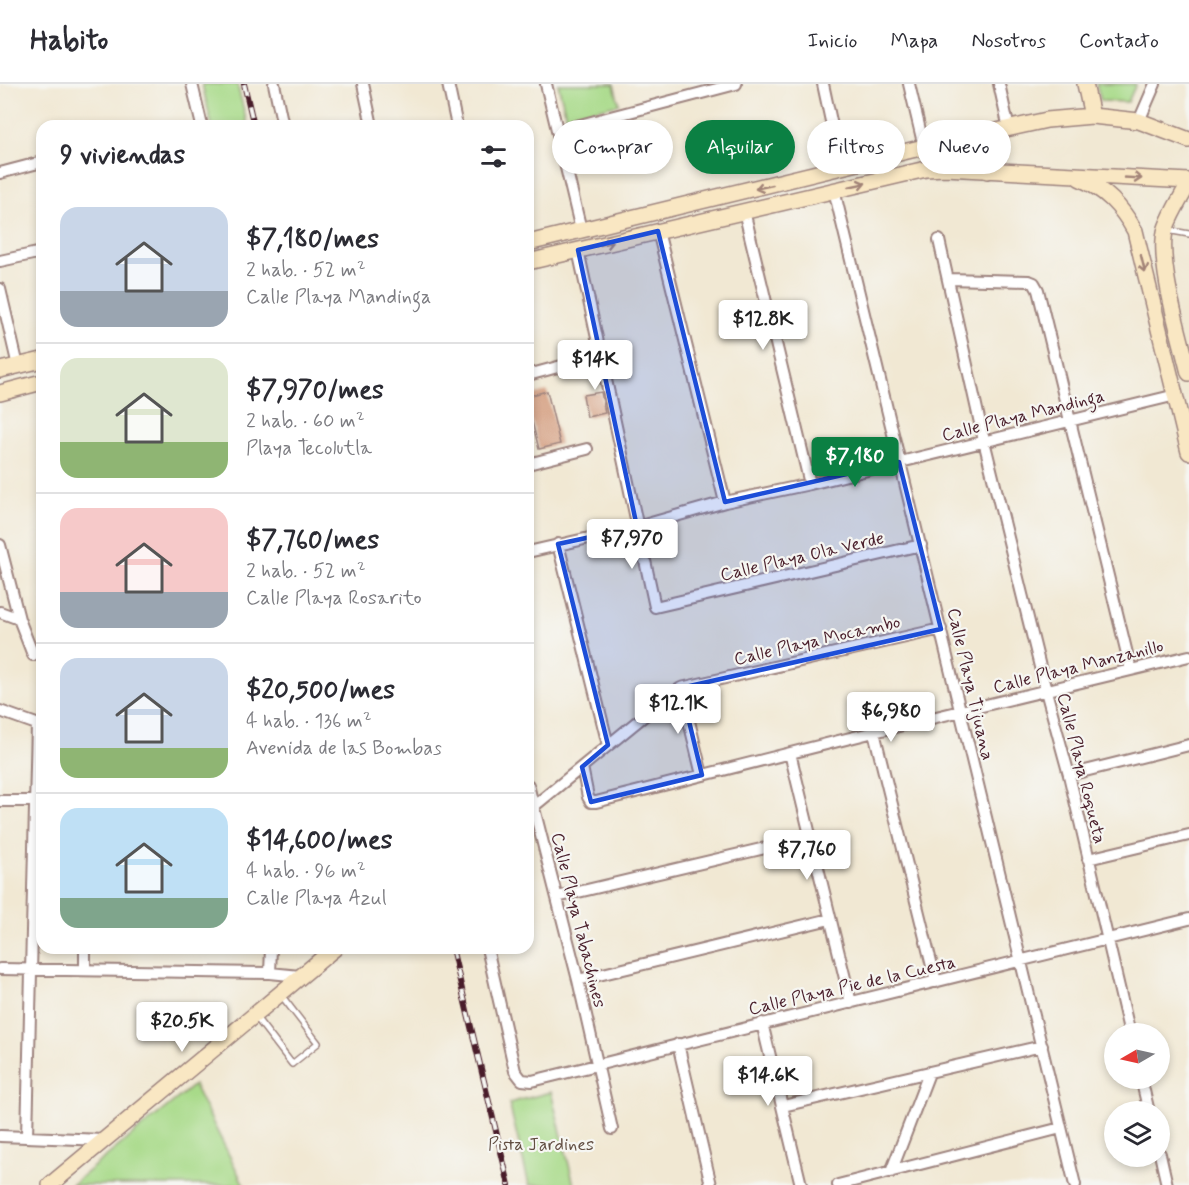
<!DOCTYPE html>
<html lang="es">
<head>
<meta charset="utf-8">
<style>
	body { margin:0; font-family:Mynerve,sans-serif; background:#f2f2f3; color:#2b2b33; height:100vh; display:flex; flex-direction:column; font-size:22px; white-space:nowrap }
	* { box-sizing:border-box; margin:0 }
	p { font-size:20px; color:#7c7c81 }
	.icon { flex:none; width:33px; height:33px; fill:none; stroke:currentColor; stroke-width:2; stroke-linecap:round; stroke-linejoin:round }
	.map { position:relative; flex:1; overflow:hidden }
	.details { position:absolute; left:36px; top:36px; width:498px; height:834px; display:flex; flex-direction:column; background:#fff; border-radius:18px; box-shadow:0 3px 9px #0003 }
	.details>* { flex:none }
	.banner { position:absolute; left:552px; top:36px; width:546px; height:54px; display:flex; gap:12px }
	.needle { width:39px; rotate:261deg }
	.buttons { position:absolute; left:1104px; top:939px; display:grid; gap:12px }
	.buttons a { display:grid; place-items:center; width:66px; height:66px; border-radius:50%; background:#fff; box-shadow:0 3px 9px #0003; font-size:30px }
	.price { position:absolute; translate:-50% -51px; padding:0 14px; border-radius:6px; background:#fff; color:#222; font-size:20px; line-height:39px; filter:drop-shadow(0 2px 3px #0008) }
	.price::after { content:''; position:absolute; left:50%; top:36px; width:18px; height:14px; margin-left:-9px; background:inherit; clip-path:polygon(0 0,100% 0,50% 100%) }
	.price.current { background:#0b8043; color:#fff }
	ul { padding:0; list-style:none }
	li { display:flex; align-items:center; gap:18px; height:150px; padding:0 24px }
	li+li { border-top:2px solid #e1e1e2 }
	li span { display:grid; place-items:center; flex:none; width:168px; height:120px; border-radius:18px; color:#555 }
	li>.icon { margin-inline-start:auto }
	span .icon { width:72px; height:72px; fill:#fffc; stroke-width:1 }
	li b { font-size:26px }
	h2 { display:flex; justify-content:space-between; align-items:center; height:72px; padding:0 24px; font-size:26px }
	.pill { padding:0 21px; border-radius:27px; background:#fff; box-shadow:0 3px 9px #0003; font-size:21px; line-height:54px }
	.pill.current { background:#0b8043; color:#fff }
	header { display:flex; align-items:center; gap:36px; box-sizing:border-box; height:84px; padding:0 30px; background:#fff; border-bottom:2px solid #e1e1e2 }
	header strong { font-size:28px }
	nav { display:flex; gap:33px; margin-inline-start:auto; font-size:21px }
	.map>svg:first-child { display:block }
	.green { fill:#a8da89; stroke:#797c5a; stroke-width:1.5 }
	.building { fill:#d29777 }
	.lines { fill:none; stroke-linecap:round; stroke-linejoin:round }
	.lane-casing { stroke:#9e847f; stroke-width:8 }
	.street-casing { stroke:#9e847f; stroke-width:14 }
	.secondary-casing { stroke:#9e847f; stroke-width:18 }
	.lane { stroke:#fff; stroke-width:5 }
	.street { stroke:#fff; stroke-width:10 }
	.secondary { stroke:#f9e7c3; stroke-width:15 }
	.rail-casing { stroke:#4a1f2b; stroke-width:6 }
	.rail { stroke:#f6f6f2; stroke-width:4; stroke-dasharray:11; stroke-linecap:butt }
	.oneway { stroke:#a28377 }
	.marked { fill:#1d4ed8; fill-opacity:0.2; stroke:#1d4ed8; stroke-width:4.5; stroke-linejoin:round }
	.labels { text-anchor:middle; stroke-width:4.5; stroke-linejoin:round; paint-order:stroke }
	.street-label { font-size:18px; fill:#4a1f2b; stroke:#f6f6f2 }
	.park-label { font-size:18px; fill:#624e42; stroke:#f6f6f2 }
</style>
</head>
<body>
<header>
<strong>Habito</strong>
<nav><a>Inicio</a><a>Mapa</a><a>Nosotros</a><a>Contacto</a></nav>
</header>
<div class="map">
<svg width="1189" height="1101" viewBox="0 0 1189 1101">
	<rect width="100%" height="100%" fill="#f6f6f2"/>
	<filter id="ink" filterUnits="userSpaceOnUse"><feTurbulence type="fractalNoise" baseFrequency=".0167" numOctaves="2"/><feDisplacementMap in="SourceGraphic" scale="12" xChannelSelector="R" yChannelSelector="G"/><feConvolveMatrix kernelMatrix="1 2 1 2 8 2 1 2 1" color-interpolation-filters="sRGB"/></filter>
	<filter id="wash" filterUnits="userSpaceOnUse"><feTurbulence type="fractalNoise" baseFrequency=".008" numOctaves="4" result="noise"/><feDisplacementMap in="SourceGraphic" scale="24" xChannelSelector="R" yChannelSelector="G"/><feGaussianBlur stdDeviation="1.35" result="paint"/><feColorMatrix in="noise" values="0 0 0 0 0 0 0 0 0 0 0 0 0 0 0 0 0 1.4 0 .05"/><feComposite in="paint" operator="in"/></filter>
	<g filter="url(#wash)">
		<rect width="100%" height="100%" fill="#f1e8d3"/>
		<!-- green -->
		<path class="green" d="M202 0H237L248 42H212Z
			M558 0H614L619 20 566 32Z
			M1096 0H1136L1128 18 1101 17Z
			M194 1001 244 1101H71Z
			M551 1008 574 1101H529L509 1019Z"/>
		<g id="blocks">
			<!-- building -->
			<path class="building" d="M547 307 560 360 539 365 528 322V312Z
				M601 308 605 329 587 333 583 311Z"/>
		</g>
	</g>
	<g filter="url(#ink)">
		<use href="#blocks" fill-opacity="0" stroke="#9e847f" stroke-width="1.5"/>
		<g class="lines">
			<!-- lane casing -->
			<g class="lane-casing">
				<path id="lane" d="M1167 146 1189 150
					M255 932 292 980 318 959 281 911"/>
			</g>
			<!-- street casing -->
			<g class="street-casing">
				<path id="street" d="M192 0 202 42
					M274 0 283 42
					M363 0 372 42
					M448 0 457 42
					M546 0 581 146
					M823 0 841 84
					M909 0 924 63
					M999 0 1009 45
					M1139 37 1155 0
					M557 47 736 0
					M0 89 42 78
					M834 106 1075 1101
					M744 127 810 400
					M658 147 725 418
					M939 156 984 357 1046 607 1069 691 1130 950
					M578 166 655 523 921 461
					M0 177 42 168
					M948 195 1029 197 1034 199 1038 206 1131 586
					M0 205 18 282
					M528 291 602 271
					M528 380 587 365
					M558 460 608 661
					M0 461 19 535 33 571
					M528 468 637 443 725 418 810 400 1176 311
					M0 528 19 535
					M681 604 702 691
					M0 627 42 642
					M874 648 936 898
					M790 669 851 919
					M582 683 588 713 591 718H596L874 648 1189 572
					M1069 691 1189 661
					M528 701 578 896 612 1045
					M0 717H42
					M528 727 666 614 681 604 941 545
					M1088 775 1189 751
					M557 813 812 753
					M85 864V886
					M487 864 515 987 522 996 532 997 1189 835
					M0 885 270 889 300 892
					M270 889 271 864
					M578 896 830 835
					M762 939 801 1101
					M678 960 711 1101
					M1141 994 1149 1028
					M783 1022 1042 962
					M0 1052 104 1056
					M27 1053 37 641
					M1160 1070 1167 1101
					M891 1088 929 989
					M838 1101 1061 1044"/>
			</g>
			<!-- secondary casing -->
			<g class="secondary-casing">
				<path id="secondary" d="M1085 0 1092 32
					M980 50 981 70 987 87
					M1079 94C1106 106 1121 122 1135 147L1189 368
					M1189 99C1181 114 1171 129 1166 144 1156 175 1181 255 1189 289
					M528 159 924 63 1047 36 1092 32 1139 37 1189 56
					M528 178 926 85 945 84 1189 97
					M0 286 42 276
					M0 309 42 298
					M50 1101 335 864"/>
			</g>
			<!-- lane -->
			<use href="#lane" class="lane"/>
			<!-- street -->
			<use href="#street" class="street"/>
			<!-- secondary -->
			<use href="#secondary" class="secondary"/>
			<!-- rail casing -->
			<g class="rail-casing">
				<path id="rail" d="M244 0 254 42
					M452 864 509 1101"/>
			</g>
			<!-- rail -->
			<use href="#rail" class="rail"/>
		</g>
		<!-- one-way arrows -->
		<defs><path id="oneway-shaft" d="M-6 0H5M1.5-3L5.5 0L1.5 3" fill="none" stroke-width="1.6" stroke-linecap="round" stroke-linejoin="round" transform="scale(1.5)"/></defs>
		<g class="oneway">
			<use href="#oneway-shaft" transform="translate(1133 94) rotate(3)"/>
			<use href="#oneway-shaft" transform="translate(857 101) rotate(-13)"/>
			<use href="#oneway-shaft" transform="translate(764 103) rotate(167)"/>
			<use href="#oneway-shaft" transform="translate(605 160) rotate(-14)"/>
			<use href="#oneway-shaft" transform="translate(1143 180) rotate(76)"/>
		</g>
	</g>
	<!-- marked area -->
	<path class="marked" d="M658 147 725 418 899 378 941 545 681 604 702 691 591 718 582 683 608 661 558 460 637 443 578 166Z"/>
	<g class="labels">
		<!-- street labels -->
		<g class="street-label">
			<text transform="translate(1023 331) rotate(-14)" y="6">Calle Playa Mandinga</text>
			<text transform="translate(802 472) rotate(-13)" y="6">Calle Playa Ola Verde</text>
			<text transform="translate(817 556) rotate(-13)" y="6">Calle Playa Mocambo</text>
			<text transform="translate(1078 582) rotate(-14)" y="6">Calle Playa Manzanillo</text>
			<text transform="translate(971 600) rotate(77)" y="6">Calle Playa Tijuana</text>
			<text transform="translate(1082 684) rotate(76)" y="6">Calle Playa Roqueta</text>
			<text transform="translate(579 836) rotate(76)" y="6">Calle Playa Tabachines</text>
			<text transform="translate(852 901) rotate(-13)" y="6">Calle Playa Pie de la Cuesta</text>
		</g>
		<!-- park labels -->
		<g class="park-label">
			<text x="541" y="1066">Pista Jardines</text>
		</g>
	</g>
</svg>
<div class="buttons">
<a><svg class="needle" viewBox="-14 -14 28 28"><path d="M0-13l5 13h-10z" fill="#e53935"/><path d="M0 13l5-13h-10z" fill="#7c7c81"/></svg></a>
<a><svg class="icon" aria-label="layers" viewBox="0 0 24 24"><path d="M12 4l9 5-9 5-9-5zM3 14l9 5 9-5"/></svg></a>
</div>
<b class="price" style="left:763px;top:267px">$12.8K</b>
<b class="price" style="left:595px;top:307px">$14K</b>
<b class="price current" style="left:855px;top:404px">$7,180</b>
<b class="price" style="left:632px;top:486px">$7,970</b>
<b class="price" style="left:678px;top:651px">$12.1K</b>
<b class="price" style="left:891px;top:659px">$6,980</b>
<b class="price" style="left:807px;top:797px">$7,760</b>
<b class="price" style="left:182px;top:969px">$20.5K</b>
<b class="price" style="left:768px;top:1023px">$14.6K</b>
<div class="banner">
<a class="pill">Comprar</a>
<a class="pill current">Alquilar</a>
<a class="pill">Filtros</a>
<a class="pill">Nuevo</a>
</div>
<section class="details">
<h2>9 viviendas<svg class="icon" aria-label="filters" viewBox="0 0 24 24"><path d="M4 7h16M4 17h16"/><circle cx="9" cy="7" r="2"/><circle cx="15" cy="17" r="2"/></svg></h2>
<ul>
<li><span style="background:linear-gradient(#c9d6e8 70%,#9aa5b1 0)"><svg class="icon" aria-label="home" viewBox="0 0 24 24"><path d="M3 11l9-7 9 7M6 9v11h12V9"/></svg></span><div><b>$7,180/mes</b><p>2 hab. · 52 m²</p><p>Calle Playa Mandinga</p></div></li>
<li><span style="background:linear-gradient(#dfe7d0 70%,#8fb573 0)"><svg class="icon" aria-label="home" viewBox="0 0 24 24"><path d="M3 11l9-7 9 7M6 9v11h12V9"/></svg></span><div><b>$7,970/mes</b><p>2 hab. · 60 m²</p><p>Playa Tecolutla</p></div></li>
<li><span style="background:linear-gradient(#f6c9c9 70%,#9aa5b1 0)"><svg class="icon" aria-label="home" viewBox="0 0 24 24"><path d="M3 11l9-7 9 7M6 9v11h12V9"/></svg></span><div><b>$7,760/mes</b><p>2 hab. · 52 m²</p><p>Calle Playa Rosarito</p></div></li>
<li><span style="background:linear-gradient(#c9d6e8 75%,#8fb573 0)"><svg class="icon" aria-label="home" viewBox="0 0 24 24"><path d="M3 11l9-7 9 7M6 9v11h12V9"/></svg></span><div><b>$20,500/mes</b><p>4 hab. · 136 m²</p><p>Avenida de las Bombas</p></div></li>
<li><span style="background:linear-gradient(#bfe0f5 75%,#7fa58c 0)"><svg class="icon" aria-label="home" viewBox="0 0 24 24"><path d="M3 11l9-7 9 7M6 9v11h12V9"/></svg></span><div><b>$14,600/mes</b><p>4 hab. · 96 m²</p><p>Calle Playa Azul</p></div></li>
</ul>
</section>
</div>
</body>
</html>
